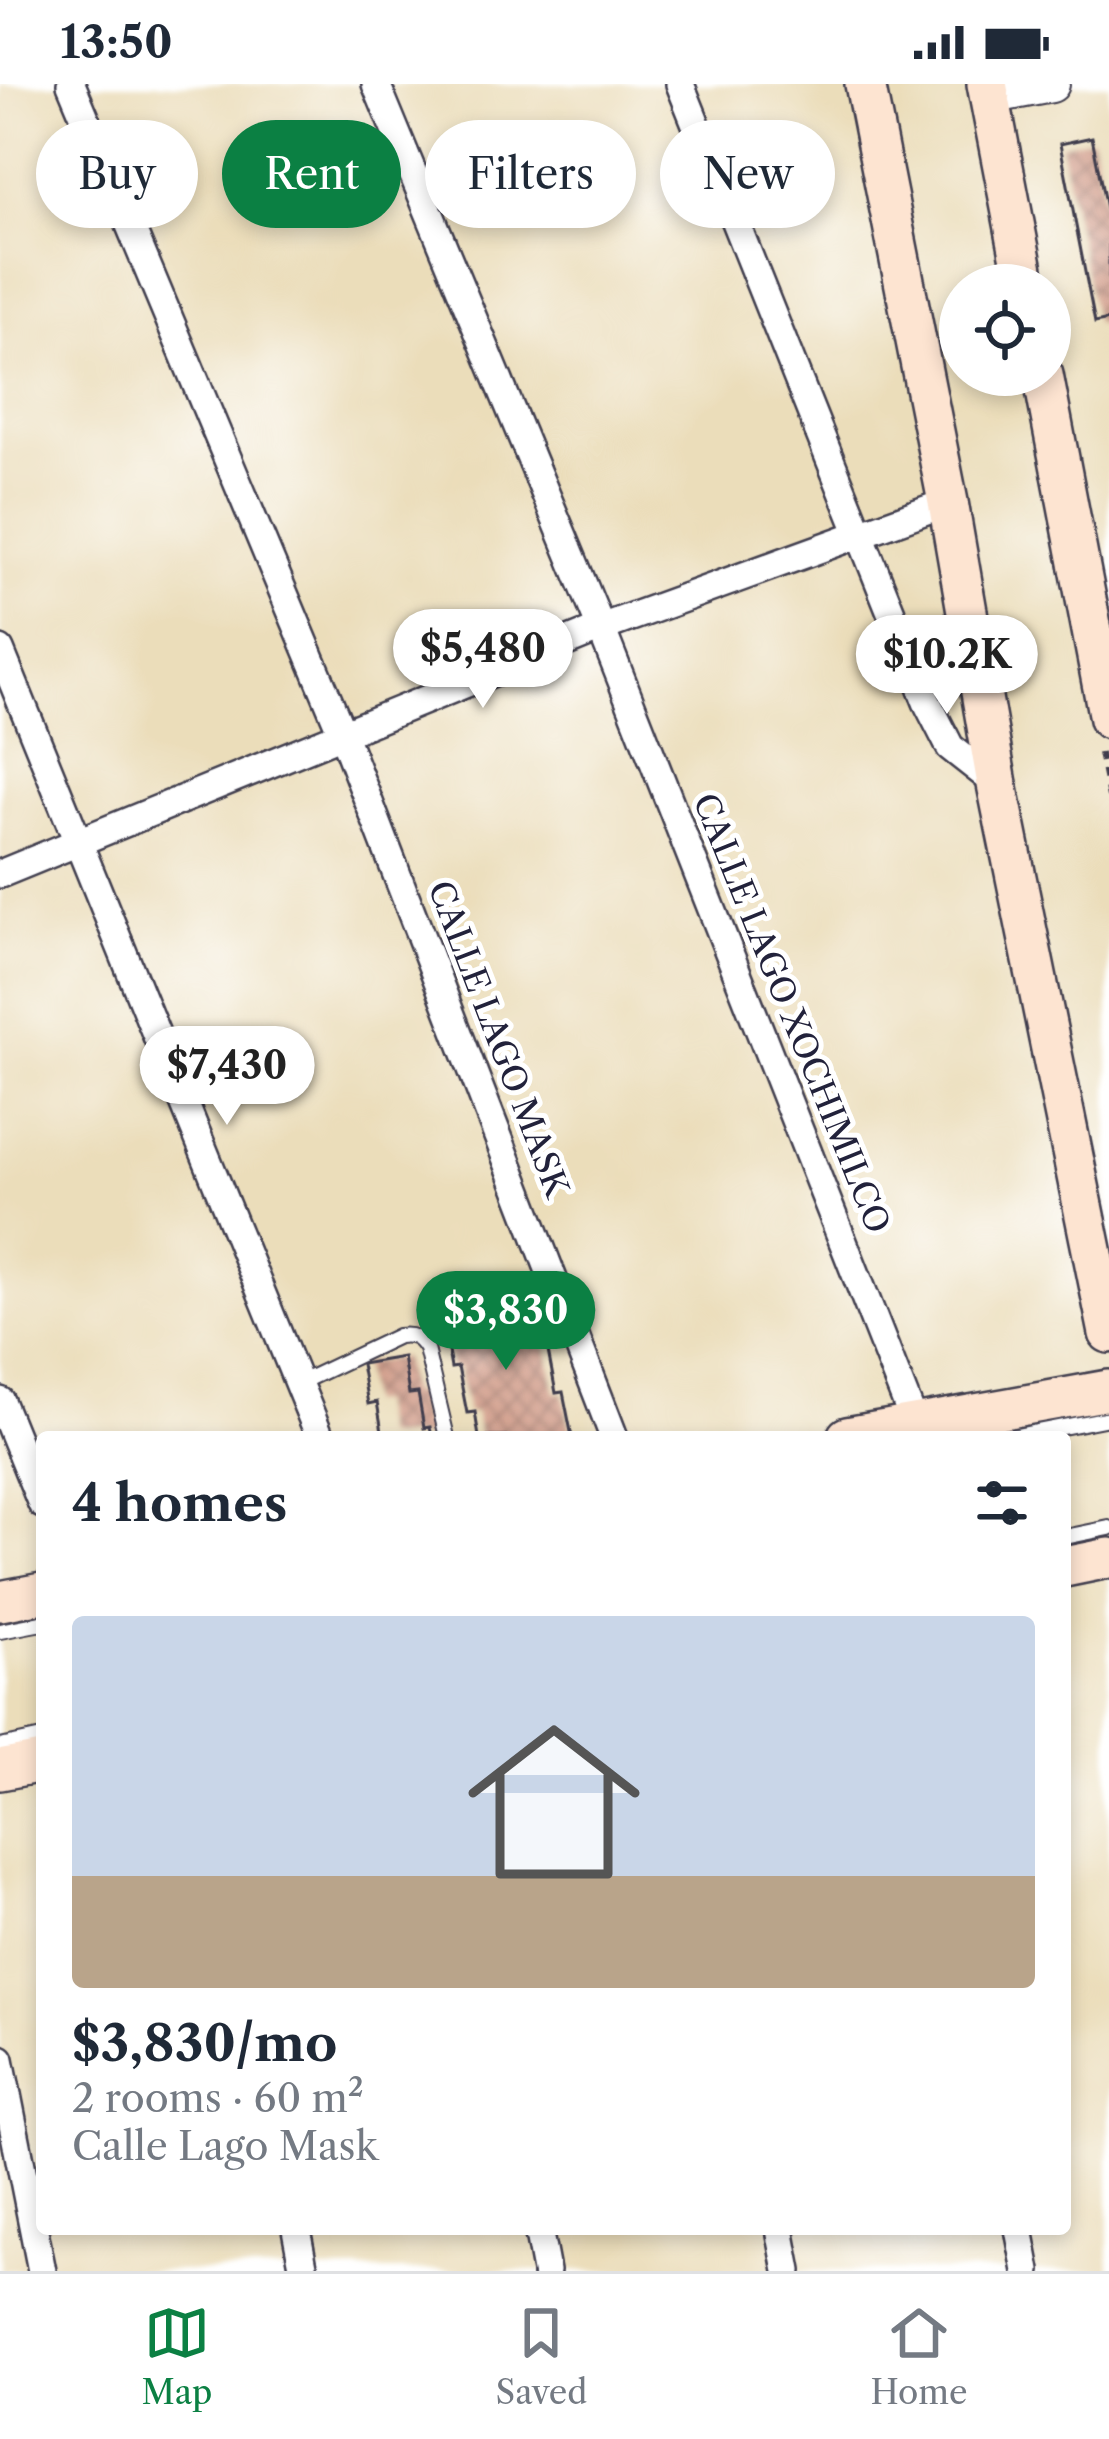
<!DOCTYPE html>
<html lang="en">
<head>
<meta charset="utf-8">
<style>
	body { margin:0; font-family:"Libre Caslon Text",serif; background:#f6f6f7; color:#1f2937; height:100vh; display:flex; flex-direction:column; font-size:45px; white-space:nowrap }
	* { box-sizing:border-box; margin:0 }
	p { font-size:39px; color:#747a83 }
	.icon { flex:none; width:66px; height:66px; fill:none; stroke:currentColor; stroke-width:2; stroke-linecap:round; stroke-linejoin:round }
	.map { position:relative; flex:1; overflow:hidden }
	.side { position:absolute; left:36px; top:1347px; width:1035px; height:804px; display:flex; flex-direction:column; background:#fff; border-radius:12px; box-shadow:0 6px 18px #0003 }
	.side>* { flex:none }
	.guide { position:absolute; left:36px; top:36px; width:1038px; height:108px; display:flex; gap:24px }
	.controls { position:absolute; left:939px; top:180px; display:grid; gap:24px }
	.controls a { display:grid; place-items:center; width:132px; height:132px; border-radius:50%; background:#fff; box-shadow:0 6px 18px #0003; font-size:60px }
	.price { position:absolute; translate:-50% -102px; padding:0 27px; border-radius:42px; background:#fff; color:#222; font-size:39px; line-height:78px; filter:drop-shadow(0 3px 6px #0008) }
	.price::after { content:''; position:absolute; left:50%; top:72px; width:36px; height:27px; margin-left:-18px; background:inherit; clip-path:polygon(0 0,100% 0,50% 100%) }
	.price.selected { background:#0b8043; color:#fff }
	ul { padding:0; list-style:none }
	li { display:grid; align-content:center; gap:24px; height:636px; padding:0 36px }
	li+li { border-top:3px solid #e0e1e3 }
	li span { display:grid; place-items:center; height:372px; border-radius:12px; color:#555 }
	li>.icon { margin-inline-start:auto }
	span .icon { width:216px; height:216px; fill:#fffc; stroke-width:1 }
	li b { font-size:51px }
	h2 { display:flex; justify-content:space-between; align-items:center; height:144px; padding:0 36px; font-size:51px }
	.pill { padding:0 42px; border-radius:54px; background:#fff; box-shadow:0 6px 18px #0003; font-size:42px; line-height:108px }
	.pill.selected { background:#0b8043; color:#fff }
	.status { display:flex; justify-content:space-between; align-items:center; height:84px; padding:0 60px; background:#fff; direction:ltr }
	.status svg { height:33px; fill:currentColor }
	.tabs { display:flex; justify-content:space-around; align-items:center; height:168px; border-top:3px solid #e0e1e3; background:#fff; font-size:33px; color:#747a83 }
	.tabs a { display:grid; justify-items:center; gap:6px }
	.tabs .selected { color:#0b8043 }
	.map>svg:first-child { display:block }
	.building { fill:url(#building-cross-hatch) }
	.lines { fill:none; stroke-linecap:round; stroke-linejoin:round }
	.service-casing { stroke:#403e4e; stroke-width:18 }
	.minor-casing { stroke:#403e4e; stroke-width:32 }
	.tertiary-casing { stroke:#403e4e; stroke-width:40 }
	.secondary-casing { stroke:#403e4e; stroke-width:44 }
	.path { stroke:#403e4e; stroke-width:6; stroke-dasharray:9 9; stroke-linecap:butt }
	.service { stroke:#fff; stroke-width:14 }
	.minor { stroke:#fff; stroke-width:27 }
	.tertiary { stroke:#fff; stroke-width:36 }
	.secondary { stroke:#fde4d1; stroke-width:39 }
	.labels { text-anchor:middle; stroke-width:10; stroke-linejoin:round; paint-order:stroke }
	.street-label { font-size:33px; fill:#22223b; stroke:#fff }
</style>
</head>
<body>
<div class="status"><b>13:50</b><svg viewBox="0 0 49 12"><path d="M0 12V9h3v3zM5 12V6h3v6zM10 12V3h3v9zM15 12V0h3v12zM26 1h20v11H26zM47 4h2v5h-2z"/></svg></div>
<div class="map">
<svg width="1109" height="2187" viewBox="0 0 1109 2187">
	<defs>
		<pattern id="building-cross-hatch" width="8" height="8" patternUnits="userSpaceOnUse" patternTransform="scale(3)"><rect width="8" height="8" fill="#d19d8a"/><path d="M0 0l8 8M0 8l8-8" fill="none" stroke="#a98072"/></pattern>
	</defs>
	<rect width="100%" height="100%" fill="#fff"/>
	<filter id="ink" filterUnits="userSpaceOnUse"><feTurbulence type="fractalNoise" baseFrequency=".00833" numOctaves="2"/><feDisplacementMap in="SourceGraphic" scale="24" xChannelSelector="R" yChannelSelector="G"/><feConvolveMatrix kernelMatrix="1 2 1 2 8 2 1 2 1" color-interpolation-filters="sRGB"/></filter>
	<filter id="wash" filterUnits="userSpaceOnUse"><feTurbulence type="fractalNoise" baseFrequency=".004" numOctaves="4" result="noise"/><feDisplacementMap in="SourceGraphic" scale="48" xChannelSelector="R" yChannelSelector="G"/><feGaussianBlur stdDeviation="2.7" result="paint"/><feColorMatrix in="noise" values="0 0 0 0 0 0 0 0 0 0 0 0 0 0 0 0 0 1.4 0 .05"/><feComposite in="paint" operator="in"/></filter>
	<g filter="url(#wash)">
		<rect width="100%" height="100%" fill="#ebddba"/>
		<g id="blocks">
			<!-- building -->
			<path class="building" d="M1092 53 1109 140V236L1095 239 1060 60Z
				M531 1217 539 1263 547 1262 556 1309 563 1308 572 1353H479L475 1328 467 1329 458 1283 451 1284 442 1234Z
				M403 1273 409 1310 418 1309 424 1344 430 1343 432 1353H383L377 1318 368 1320 361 1280Z"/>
		</g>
	</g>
	<g filter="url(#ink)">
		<use href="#blocks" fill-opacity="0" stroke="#403e4e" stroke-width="3"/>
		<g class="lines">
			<!-- service casing -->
			<g class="service-casing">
				<path id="service" d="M297 1300 398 1252C412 1250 419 1253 426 1265L447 1353
					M1011 1353 1109 1334
					M1065 1453 1109 1444
					M0 1547 42 1539
					M0 1663 42 1654"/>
			</g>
			<!-- minor casing -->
			<g class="minor-casing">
				<path id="minor" d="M71 0 343 651 614 1353
					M376 0 601 544 915 1340
					M680 0 927 618 950 663 997 700
					M0 566 320 1353
					M0 790 601 544 948 418
					M0 1317 42 1420
					M0 1975 42 2187
					M296 2145 304 2187
					M538 2145 546 2187
					M780 2145 788 2187
					M1019 2145 1027 2187"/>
			</g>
			<!-- tertiary casing -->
			<g class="tertiary-casing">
				<path id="tertiary" d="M989 12 1051 0"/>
			</g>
			<!-- secondary casing -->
			<g class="secondary-casing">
				<path id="secondary" d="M865 0 948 418 997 700 1109 1249
					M987 0 1026 201
					M1043 291 1109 635
					M847 1353 1109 1306
					M1065 1483 1109 1474
					M0 1517 42 1509
					M0 1686 42 1678"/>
			</g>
			<!-- path -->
			<path class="path" d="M1100 669 1109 713"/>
			<!-- service -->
			<use href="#service" class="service"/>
			<!-- minor -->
			<use href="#minor" class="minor"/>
			<!-- tertiary -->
			<use href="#tertiary" class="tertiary"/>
			<!-- secondary -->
			<use href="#secondary" class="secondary"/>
		</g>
	</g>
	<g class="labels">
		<!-- street labels -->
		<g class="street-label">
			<text transform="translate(792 929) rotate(68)" y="12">CALLE LAGO XOCHIMILCO</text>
			<text transform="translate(499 955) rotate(69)" y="12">CALLE LAGO MASK</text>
		</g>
	</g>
</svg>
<div class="controls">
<a><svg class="icon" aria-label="locate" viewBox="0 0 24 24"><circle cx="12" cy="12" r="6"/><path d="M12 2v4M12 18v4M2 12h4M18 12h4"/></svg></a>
</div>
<b class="price" style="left:483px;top:627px">$5,480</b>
<b class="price" style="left:947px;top:633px">$10.2K</b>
<b class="price" style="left:227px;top:1044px">$7,430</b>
<b class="price selected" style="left:506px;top:1289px">$3,830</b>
<div class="guide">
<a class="pill">Buy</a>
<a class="pill selected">Rent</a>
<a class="pill">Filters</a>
<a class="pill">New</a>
</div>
<section class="side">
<h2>4 homes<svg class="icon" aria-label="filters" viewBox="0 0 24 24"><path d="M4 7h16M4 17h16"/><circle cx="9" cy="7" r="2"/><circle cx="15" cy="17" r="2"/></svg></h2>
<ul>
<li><span style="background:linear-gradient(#c9d6e8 70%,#b9a48a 0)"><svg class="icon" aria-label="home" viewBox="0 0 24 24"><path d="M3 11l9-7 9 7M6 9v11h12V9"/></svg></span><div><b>$3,830/mo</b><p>2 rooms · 60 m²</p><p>Calle Lago Mask</p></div></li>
</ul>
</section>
</div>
<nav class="tabs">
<a class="selected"><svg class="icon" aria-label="map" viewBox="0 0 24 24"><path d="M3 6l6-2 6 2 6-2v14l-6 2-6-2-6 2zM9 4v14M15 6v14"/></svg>Map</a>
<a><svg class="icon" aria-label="saved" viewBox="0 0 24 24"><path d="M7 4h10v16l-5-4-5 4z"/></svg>Saved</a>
<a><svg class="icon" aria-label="home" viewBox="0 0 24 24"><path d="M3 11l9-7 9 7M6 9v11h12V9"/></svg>Home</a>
</nav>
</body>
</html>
